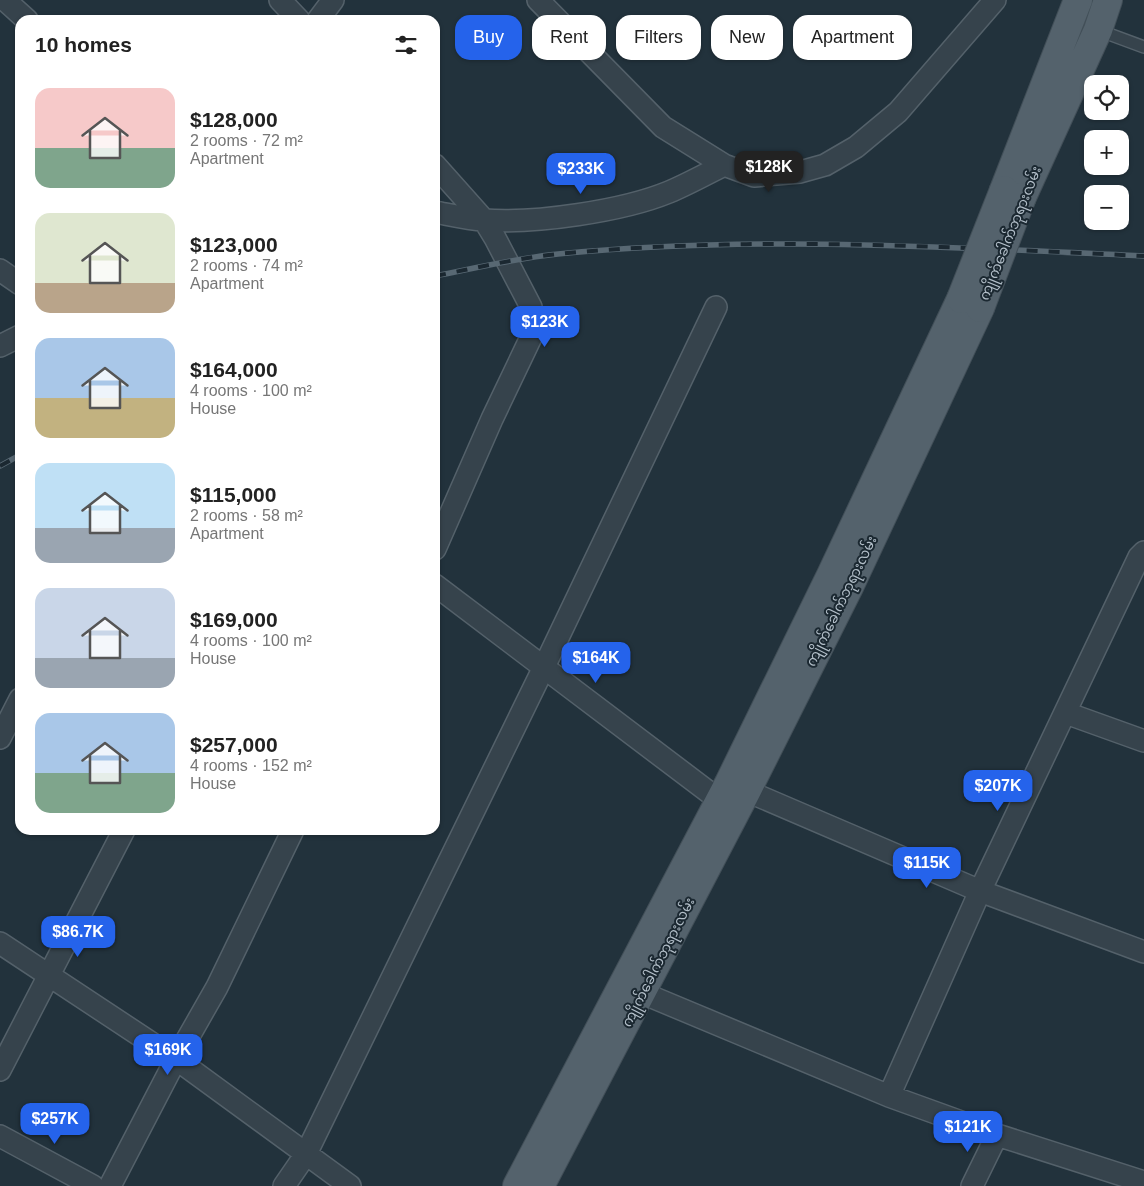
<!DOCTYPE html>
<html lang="en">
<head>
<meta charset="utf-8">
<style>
	body { margin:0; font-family:Helvetica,"Noto Sans Myanmar",sans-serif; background:#f6f6f6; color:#222; height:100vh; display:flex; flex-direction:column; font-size:19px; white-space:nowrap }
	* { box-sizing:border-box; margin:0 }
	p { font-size:16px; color:#767676 }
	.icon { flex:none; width:28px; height:28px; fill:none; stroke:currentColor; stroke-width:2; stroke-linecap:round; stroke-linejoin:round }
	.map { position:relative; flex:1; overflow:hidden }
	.panel { position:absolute; left:15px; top:15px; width:425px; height:820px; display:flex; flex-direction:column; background:#fff; border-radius:15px; box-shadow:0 1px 4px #0004 }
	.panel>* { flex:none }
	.banner { position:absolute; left:455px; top:15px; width:475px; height:45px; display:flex; gap:10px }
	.fabs { position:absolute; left:1084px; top:75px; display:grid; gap:10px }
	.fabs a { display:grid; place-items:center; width:45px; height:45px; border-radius:10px; background:#fff; box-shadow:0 1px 4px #0004; font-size:25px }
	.price { position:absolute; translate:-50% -42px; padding:0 11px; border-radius:10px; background:#2563eb; color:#fff; font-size:16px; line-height:32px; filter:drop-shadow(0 1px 2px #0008) }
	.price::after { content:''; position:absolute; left:50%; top:30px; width:15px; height:11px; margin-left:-8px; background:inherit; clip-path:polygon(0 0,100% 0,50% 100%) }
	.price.active { background:#222; color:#fff }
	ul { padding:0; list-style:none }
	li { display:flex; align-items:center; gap:15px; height:125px; padding:0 20px }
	li span { display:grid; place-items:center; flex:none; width:140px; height:100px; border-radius:15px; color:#555 }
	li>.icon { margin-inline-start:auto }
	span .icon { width:60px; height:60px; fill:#fffc; stroke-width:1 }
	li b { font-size:21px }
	h2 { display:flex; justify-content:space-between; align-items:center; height:60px; padding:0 20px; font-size:21px }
	.chip { padding:0 18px; border-radius:15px; background:#fff; box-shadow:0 1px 4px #0004; font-size:18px; line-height:45px }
	.chip.active { background:#2563eb; color:#fff }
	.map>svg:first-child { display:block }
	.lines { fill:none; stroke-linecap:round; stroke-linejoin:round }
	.service-casing { stroke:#54616a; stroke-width:14 }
	.minor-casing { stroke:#54616a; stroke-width:24 }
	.primary-casing { stroke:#424f58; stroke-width:30 }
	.service { stroke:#36434c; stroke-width:11 }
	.minor { stroke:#36434c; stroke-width:21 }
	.primary { stroke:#54626c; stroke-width:28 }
	.rail-casing { stroke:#586873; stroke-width:5.5 }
	.rail { stroke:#1b2831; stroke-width:4; stroke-dasharray:11; stroke-linecap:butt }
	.primary-bridge-casing { stroke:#424f58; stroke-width:30; stroke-linecap:butt }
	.primary-bridge { stroke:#54626c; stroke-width:28 }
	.labels { text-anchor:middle; stroke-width:4; stroke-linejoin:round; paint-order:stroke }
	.street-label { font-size:14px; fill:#b2bec8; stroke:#1b2831 }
</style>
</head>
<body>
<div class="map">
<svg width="1144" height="1186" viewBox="0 0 1144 1186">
	<rect width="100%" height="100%" fill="#22323c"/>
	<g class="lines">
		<!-- service casing -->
		<g class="service-casing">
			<path id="service" d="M1098 30 1144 47"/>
		</g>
		<!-- minor casing -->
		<g class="minor-casing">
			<path id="minor" d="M5 0 27 20
				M280 0 299 20
				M538 0 663 127 724 165 754 176 800 172 825 165 856 147 898 112 995 0
				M318 20 333 0
				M435 165 484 220 495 238 531 307 534 331 492 419 435 549
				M435 212C451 215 468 219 484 220 534 224 623 211 669 192 688 184 706 174 724 165
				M0 270 20 284
				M0 346 20 336
				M435 585 731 809
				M1066 713 1144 741
				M0 738 20 699
				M733 785 980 891 1144 952
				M0 943 183 1064 350 1186
				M628 987 889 1096 997 1135 1144 1182
				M0 1070 124 830
				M889 1096 980 891 1139 557 1144 552
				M0 1136 93 1186
				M110 1186 176 1059 217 987 293 830
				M284 1186 306 1154 544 667 716 307
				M972 1186 997 1135"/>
		</g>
		<!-- primary casing -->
		<g class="primary-casing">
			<path id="primary" d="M1004 190 1078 0
				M1022 197 1098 30 1108 0
				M517 1186 729 783 831 575 961 299
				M540 1186 746 792 850 585 980 308"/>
		</g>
		<!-- service -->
		<use href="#service" class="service"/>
		<!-- minor -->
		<use href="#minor" class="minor"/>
		<!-- primary -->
		<use href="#primary" class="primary"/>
		<!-- rail casing -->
		<g class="rail-casing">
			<path id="rail" d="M435 276C476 268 517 258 558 254 753 235 949 247 1144 256
				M0 466 20 455"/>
		</g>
		<!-- rail -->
		<use href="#rail" class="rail"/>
		<!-- primary-bridge casing -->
		<g class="primary-bridge-casing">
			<path id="primary-bridge" d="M961 299 1004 190
				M980 308 1022 197"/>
		</g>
		<!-- primary-bridge -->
		<use href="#primary-bridge" class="primary-bridge"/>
	</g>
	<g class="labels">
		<!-- street labels -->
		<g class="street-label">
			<text transform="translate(1010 233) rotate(-68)" y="5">ကျိုက်ခေါက်ဘုရားလမ်း</text>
			<text transform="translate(841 601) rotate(-64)" y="5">ကျိုက်ခေါက်ဘုရားလမ်း</text>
			<text transform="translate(658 962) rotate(-63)" y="5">ကျိုက်ခေါက်ဘုရားလမ်း</text>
		</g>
	</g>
</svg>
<div class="fabs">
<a><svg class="icon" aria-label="locate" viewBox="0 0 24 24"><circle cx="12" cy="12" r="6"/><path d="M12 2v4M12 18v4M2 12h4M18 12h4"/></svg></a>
<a>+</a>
<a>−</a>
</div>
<b class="price active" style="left:769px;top:193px">$128K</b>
<b class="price" style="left:581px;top:195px">$233K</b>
<b class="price" style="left:545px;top:348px">$123K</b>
<b class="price" style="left:596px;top:684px">$164K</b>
<b class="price" style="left:998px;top:812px">$207K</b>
<b class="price" style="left:927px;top:889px">$115K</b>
<b class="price" style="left:78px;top:958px">$86.7K</b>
<b class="price" style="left:168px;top:1076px">$169K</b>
<b class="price" style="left:55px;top:1145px">$257K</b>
<b class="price" style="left:968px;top:1153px">$121K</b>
<div class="banner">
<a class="chip active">Buy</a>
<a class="chip">Rent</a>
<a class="chip">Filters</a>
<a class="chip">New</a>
<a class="chip">Apartment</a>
</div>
<section class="panel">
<h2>10 homes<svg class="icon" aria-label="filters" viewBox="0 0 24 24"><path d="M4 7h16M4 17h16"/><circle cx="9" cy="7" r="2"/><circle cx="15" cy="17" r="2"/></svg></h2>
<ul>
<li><span style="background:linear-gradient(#f6c9c9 60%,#7fa58c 0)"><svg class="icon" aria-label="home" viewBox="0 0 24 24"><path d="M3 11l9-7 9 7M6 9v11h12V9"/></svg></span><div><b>$128,000</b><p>2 rooms · 72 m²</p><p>Apartment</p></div></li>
<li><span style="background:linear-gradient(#dfe7d0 70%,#b9a48a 0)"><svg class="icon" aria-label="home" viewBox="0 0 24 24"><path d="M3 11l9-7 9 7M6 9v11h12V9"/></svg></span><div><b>$123,000</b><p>2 rooms · 74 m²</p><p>Apartment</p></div></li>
<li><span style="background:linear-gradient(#a9c7e8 60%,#c2b280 0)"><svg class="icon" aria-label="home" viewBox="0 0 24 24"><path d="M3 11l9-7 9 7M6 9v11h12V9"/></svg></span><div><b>$164,000</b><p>4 rooms · 100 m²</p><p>House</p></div></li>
<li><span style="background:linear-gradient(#bfe0f5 65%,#9aa5b1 0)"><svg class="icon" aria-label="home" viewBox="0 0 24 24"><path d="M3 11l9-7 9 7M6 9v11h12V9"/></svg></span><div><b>$115,000</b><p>2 rooms · 58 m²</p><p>Apartment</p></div></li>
<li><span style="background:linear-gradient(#c9d6e8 70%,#9aa5b1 0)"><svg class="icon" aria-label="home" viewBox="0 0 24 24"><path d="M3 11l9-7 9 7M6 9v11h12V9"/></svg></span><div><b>$169,000</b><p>4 rooms · 100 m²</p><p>House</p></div></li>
<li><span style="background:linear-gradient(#a9c7e8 60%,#7fa58c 0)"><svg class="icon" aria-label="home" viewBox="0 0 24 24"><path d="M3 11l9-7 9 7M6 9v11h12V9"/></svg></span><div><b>$257,000</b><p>4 rooms · 152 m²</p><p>House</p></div></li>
</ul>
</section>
</div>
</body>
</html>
